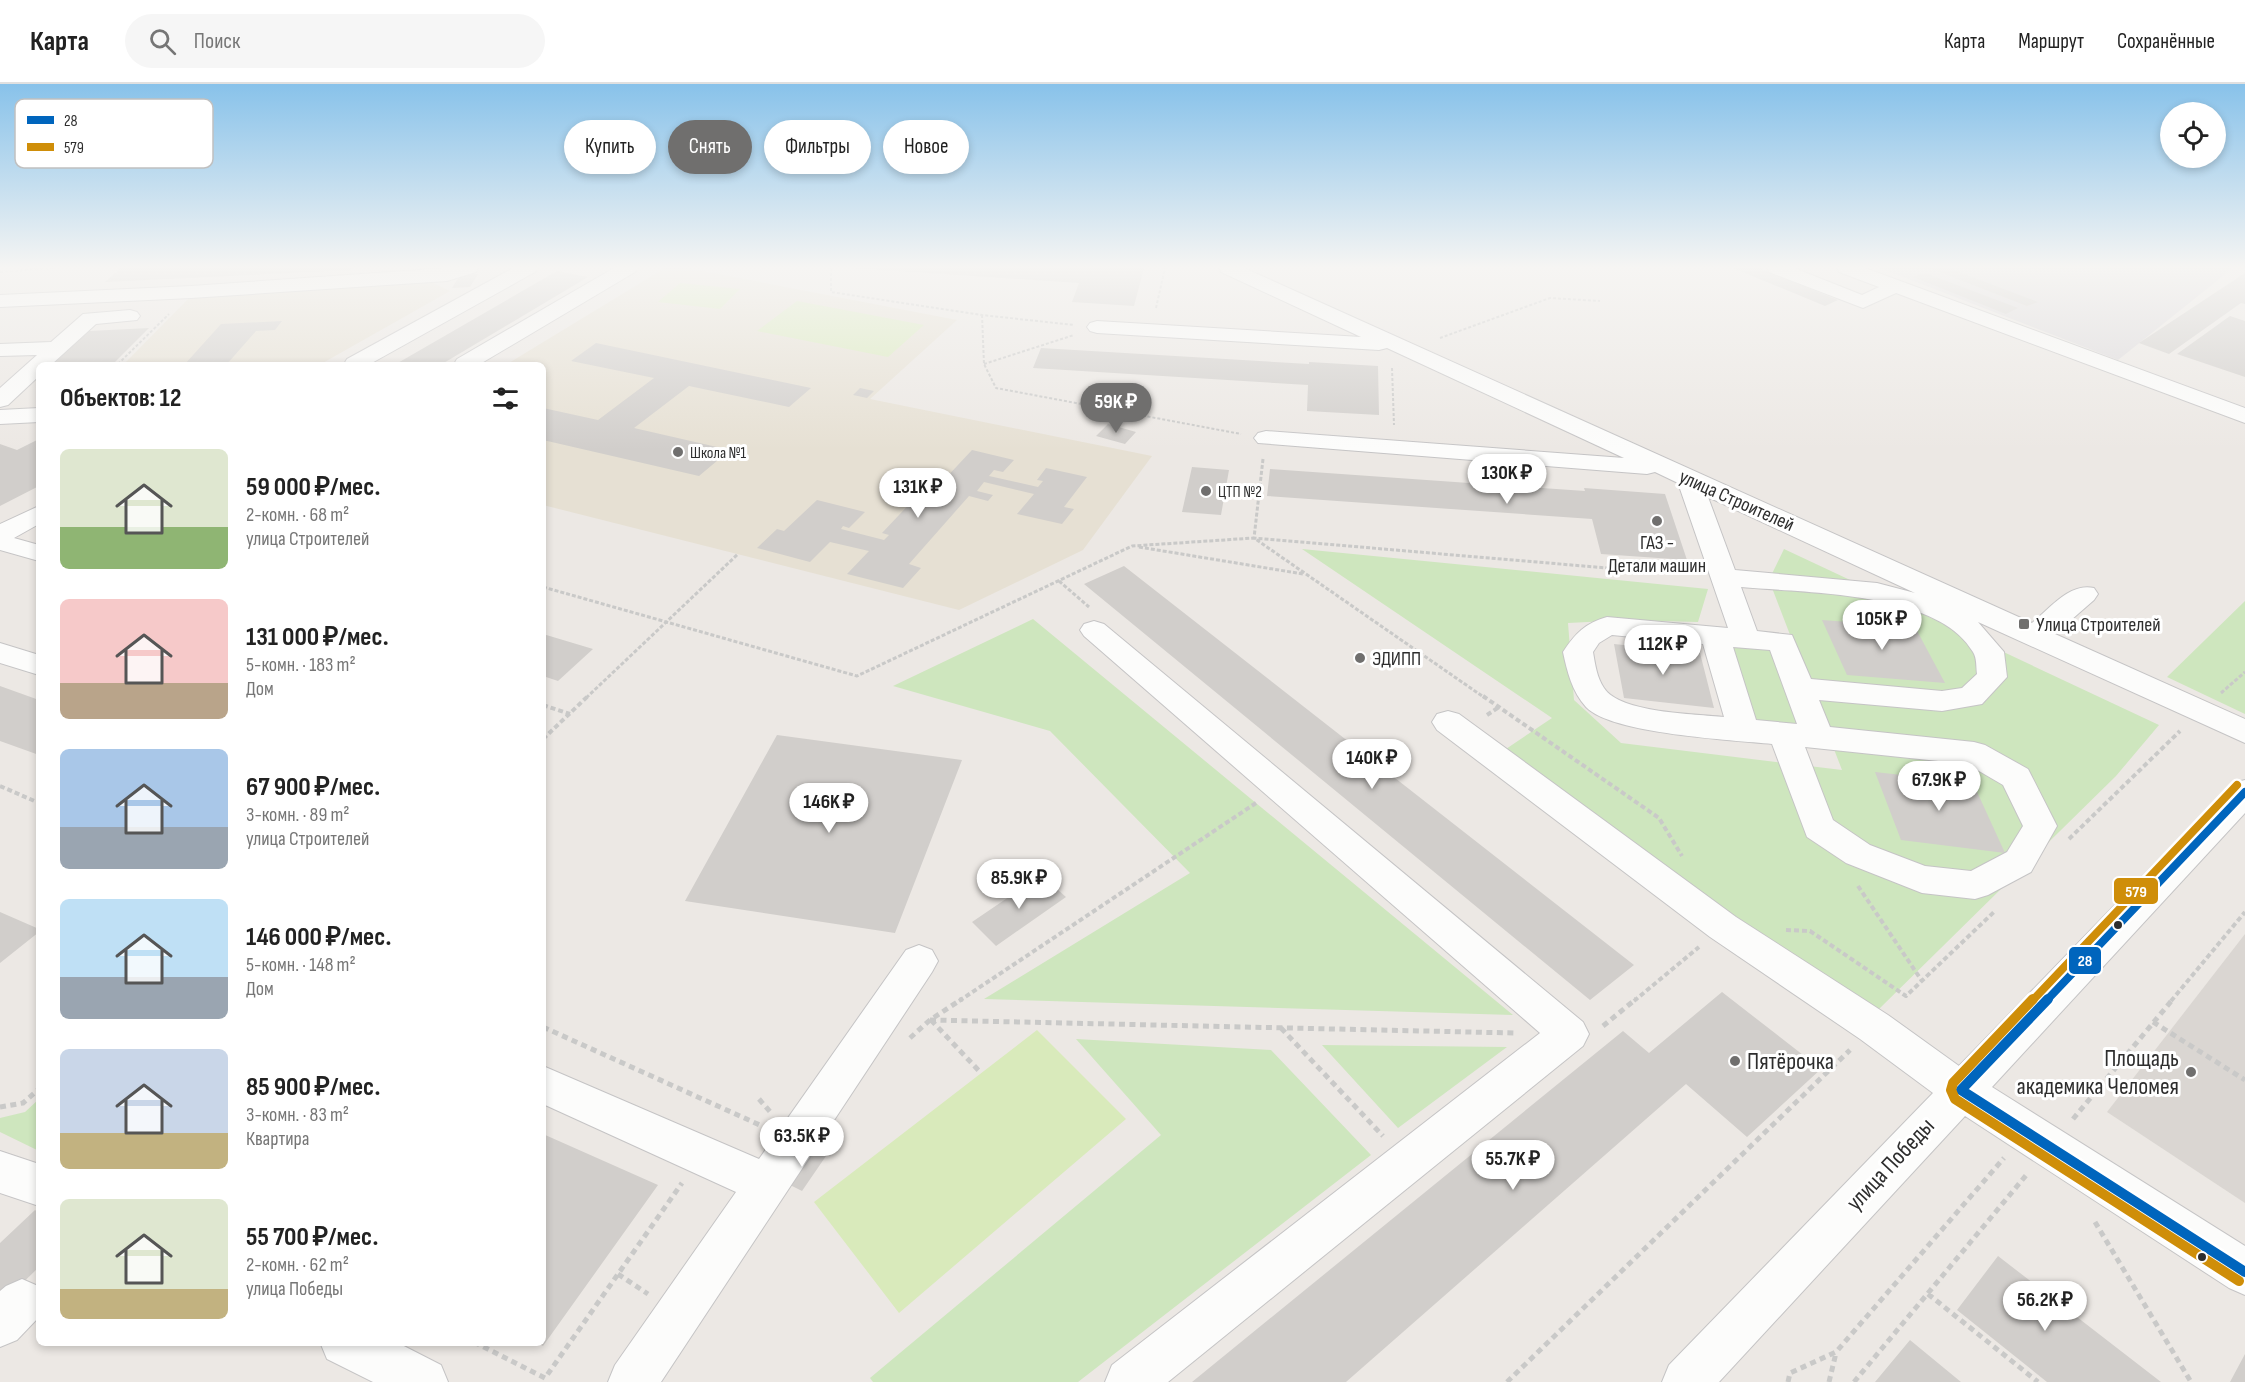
<!DOCTYPE html>
<html lang="ru">
<head>
<meta charset="utf-8">
<style>
	body { margin:0; font-family:"Sofia Sans Condensed",sans-serif; background:#f6f6f6; color:#222; height:100vh; display:flex; flex-direction:column; font-size:22px; white-space:nowrap }
	* { box-sizing:border-box; margin:0 }
	p { font-size:20px; color:#767676 }
	.icon { flex:none; width:33px; height:33px; fill:none; stroke:currentColor; stroke-width:2; stroke-linecap:round; stroke-linejoin:round }
	.map { position:relative; flex:1; overflow:hidden }
	.sheet { position:absolute; left:36px; top:278px; width:510px; height:984px; display:flex; flex-direction:column; background:#fff; border-radius:9px; box-shadow:0 3px 9px #0003 }
	.sheet>* { flex:none }
	.hud { position:absolute; left:564px; top:36px; width:570px; height:54px; display:flex; gap:12px }
	.controls { position:absolute; left:2160px; top:18px; display:grid; gap:12px }
	.controls a { display:grid; place-items:center; width:66px; height:66px; border-radius:50%; background:#fff; box-shadow:0 3px 9px #0003; font-size:30px }
	.price { position:absolute; translate:-50% -51px; padding:0 14px; border-radius:21px; background:#fff; color:#222; font-size:20px; line-height:39px; filter:drop-shadow(0 2px 3px #0008) }
	.price::after { content:''; position:absolute; left:50%; top:36px; width:18px; height:14px; margin-left:-9px; background:inherit; clip-path:polygon(0 0,100% 0,50% 100%) }
	.price.active { background:#706f6e; color:#fff }
	ul { padding:0; list-style:none }
	li { display:flex; align-items:center; gap:18px; height:150px; padding:0 24px }
	li span { display:grid; place-items:center; flex:none; width:168px; height:120px; border-radius:9px; color:#555 }
	li>.icon { margin-inline-start:auto }
	span .icon { width:72px; height:72px; fill:#fffc; stroke-width:1 }
	li b { font-size:26px }
	h2 { display:flex; justify-content:space-between; align-items:center; height:72px; padding:0 24px; font-size:26px }
	.pill { padding:0 21px; border-radius:27px; background:#fff; box-shadow:0 3px 9px #0003; font-size:21px; line-height:54px }
	.pill.active { background:#706f6e; color:#fff }
	header { display:flex; align-items:center; gap:36px; box-sizing:border-box; height:84px; padding:0 30px; background:#fff; border-bottom:2px solid #e0e0e0 }
	header strong { font-size:28px }
	nav { display:flex; gap:33px; margin-inline-start:auto; font-size:21px }
	.search { width:420px; height:54px; background:#f6f6f6; display:flex; align-items:center; gap:15px; box-sizing:border-box; padding:0 21px; border-radius:33px; color:#767676; font-size:22px }
	.map>svg:first-child { display:block }
	.industrial { fill:#dcd9db }
	.education { fill:#e6e0d3 }
	.green { fill:#cee6be }
	.pitch { fill:#d9eabb }
	.plaza { fill:#dad6d2 }
	.building { fill:#d1cecb }
	.lines { fill:none; stroke-linecap:round; stroke-linejoin:round }
	.minor-casing { stroke:#c5c4c5; stroke-width:2 }
	.path-far3 { stroke:#c9c9c8; stroke-width:2; stroke-dasharray:3 2; stroke-linecap:butt }
	.path-far2 { stroke:#c9c9c8; stroke-width:3; stroke-dasharray:4 2; stroke-linecap:butt }
	.path-far1 { stroke:#c9c9c8; stroke-width:4; stroke-dasharray:5 3; stroke-linecap:butt }
	.path { stroke:#c9c9c8; stroke-width:5; stroke-dasharray:6 4.5; stroke-linecap:butt }
	.minor { fill:#fcfcfb; fill-rule:evenodd }
	.bus-1-far1-casing { stroke:#fff; stroke-width:13 }
	.bus-1-casing { stroke:#fff; stroke-width:15 }
	.bus-2-far1-casing { stroke:#fff; stroke-width:13 }
	.bus-2-casing { stroke:#fff; stroke-width:15 }
	.bus-1-far1 { stroke:#0065bd; stroke-width:8 }
	.bus-1 { stroke:#0065bd; stroke-width:10 }
	.bus-2-far1 { stroke:#cf8e09; stroke-width:8 }
	.bus-2 { stroke:#cf8e09; stroke-width:10 }
	.poi-dot { fill:#706f6e; stroke:#fff; stroke-width:2 }
	.bus-dot { fill:#2e2e2e; stroke:#fff; stroke-width:2 }
	.labels { text-anchor:middle; stroke-width:6; stroke-linejoin:round; paint-order:stroke }
	.far-poi-label { font-size:16px; fill:#2e2e2e; stroke:#fff; text-anchor:start }
	.street-label { font-size:20px; fill:#2e2e2e; stroke:#fff }
	.poi-label { font-size:20px; fill:#2e2e2e; stroke:#fff; text-anchor:start }
	.near-poi-label { font-size:24px; fill:#2e2e2e; stroke:#fff; text-anchor:end }
	.near-street-label { font-size:24px; fill:#2e2e2e; stroke:#fff }
	.key { fill:#fff; stroke:#c0c0c0; stroke-width:1.5 }
	.key-label { font-size:16px; fill:#2e2e2e }
	.line-badge { stroke:#fff; stroke-width:2 }
	.badge-label { font-size:16px; text-anchor:middle; font-weight:bold; fill:#fff }
</style>
</head>
<body>
<header>
<strong>Карта</strong>
<div class="search"><svg class="icon" aria-label="search" viewBox="0 0 24 24"><circle cx="10" cy="10" r="6"/><path d="M15 15l6 6"/></svg>Поиск</div>
<nav><a>Карта</a><a>Маршрут</a><a>Сохранённые</a></nav>
</header>
<div class="map">
<svg width="2245" height="1298" viewBox="0 0 2245 1298">
	<rect width="100%" height="100%" fill="#ece8e4"/>
	<!-- industrial -->
	<path class="industrial" d="M1880 184H2233L2118 276Z"/>
	<!-- education -->
	<path class="education" d="M665 184H687L957 236 870 315 1152 372 1083 466 959 526 543 421V280H507Z
		M433 199 450 207 321 280H124L193 210Z"/>
	<!-- green -->
	<path class="green" d="M1302 465 1708 505 1698 538 1628 536 1568 539 1574 616 1621 659 1842 686 1769 496 1784 465 2159 641 2116 692 1879 925 1797 883 1503 667 1552 634Z
		M2245 517V630L2167 593Z
		M1033 535 1513 931 984 915 1190 789 1050 647 893 602Z
		M1724 557 1775 562 1804 646 1749 640Z
		M1076 955 1271 966 1371 1071 1078 1298H873L870 1294 1161 1051Z
		M1322 961 1507 963 1398 1044Z
		M39 1015V1067L0 1048V1034L25 1028Z"/>
	<!-- pitch -->
	<path class="pitch" d="M680 199 740 205 720 225 658 218Z
		M797 217 924 241 888 273 757 247Z
		M1037 946 1126 1035 899 1229 814 1118Z"/>
	<!-- plaza -->
	<path class="plaza" d="M2245 850V1119L2107 1028Z"/>
	<!-- building -->
	<path class="building" d="M121 184H351V186L105 198Z
		M853 184H1144L1134 222 1072 218 1079 199Z
		M1733 184H1759L1838 216 1825 222Z
		M1929 184H1949L2038 218 2027 222Z
		M557 187 588 193 442 280H396Z
		M1925 189 2018 224 2006 230 1913 193Z
		M2245 189V220L2241 219 2169 270 2139 259Z
		M478 190 470 203 452 204 460 191Z
		M2230 232 2245 237V293L2177 270Z
		M282 237 275 246 256 247 227 280H185L221 240Z
		M149 244 113 280H53L89 247Z
		M596 259 811 304 789 323 689 302 634 344 730 366 699 392 543 356V324L598 336 654 294 571 277Z
		M1041 264 1309 280V278L1378 282 1379 331 1307 327 1308 301 1033 284Z
		M860 304 874 307 867 314 853 311Z
		M1108 340 1136 348 1125 360 1096 352Z
		M39 355V402L0 422V360L17 366Z
		M972 366 1014 376 1003 388 994 386 989 392 1038 403 1043 397 1037 396 1046 384 1087 393 1064 423 1074 425 1062 440 1017 430 1034 410 984 398 977 407 993 411 988 417 969 412 909 480 921 484 903 504 847 490 869 467 830 458 810 478 757 464 777 445 784 447 817 416 865 428 849 444 843 442 841 445 884 456 889 451 882 449 933 395 943 397Z
		M1192 383 1229 386 1221 431 1182 428Z
		M1270 385 1585 407 1584 404 1665 410 1687 476 1601 470 1592 435 1267 412Z
		M1124 482 1634 881 1590 916 1084 500Z
		M1822 536 1915 543 1945 599 1847 591Z
		M543 550 593 565 558 597 543 592Z
		M1614 560 1700 569 1714 624 1624 614Z
		M0 602 39 616V671L0 657Z
		M777 651 962 676 895 849 685 817Z
		M1875 688 1973 699 2005 769 1901 756Z
		M1041 791 1066 813 996 862 972 838Z
		M0 828 39 845V848L0 879Z
		M1722 908 1821 985 1747 1053 1686 1000 1346 1298H1192L1623 947 1649 969Z
		M543 1050 658 1101 543 1262 536 1258H543Z
		M803 1060 826 1072 802 1107 778 1095Z
		M35 1126 39 1129V1183L0 1221V1159Z
		M1998 1172 2161 1298H2047L1957 1226Z
		M1910 1256 1961 1298H1875Z
		M2245 1270V1298H2230Z"/>
	<g class="lines">
		<!-- minor casing -->
		<g class="minor-casing">
			<path id="minor" d="M448 184H478L476 188 447 197 191 214 0 223V211L191 202Z
				M513 184H537L535 188 370 280H344L347 275Z
				M614 184H637L635 188 480 280H454L457 275Z
				M1219 184H1244L2032 539C2049 525 2070 498 2094 504L2098 510 2094 516 2055 550 2245 635V659L1978 538 2004 568 2007 593 1982 620 1942 627 1819 616 1830 643 1974 658 1985 661 2028 685 2057 742 2031 788 1988 811 1975 815 1922 809 1846 779 1807 753 1772 660C1733 656 1611 650 1586 623 1572 608 1567 587 1563 568 1575 550 1585 539 1607 533L1728 544 1678 399 1655 388 1647 390 1258 359 1254 354 1258 349 1266 347 1624 374 1387 264 1379 266 1097 249 1090 247 1087 243 1090 239 1097 237 1361 253 1221 188ZM1708 413 1915 509 1877 499 1735 486ZM1741 503C1804 509 1938 507 1973 568 1977 574 1976 583 1977 590L1962 604 1942 607 1811 595 1792 551 1757 547ZM1612 551 1703 560 1724 633C1695 630 1620 629 1604 604 1597 594 1595 580 1593 568L1599 559ZM1733 563 1770 566 1797 640 1756 636ZM1805 663 1967 680 2003 701 2023 742 2007 768 1971 787 1925 782 1870 761 1833 736Z
				M1767 184H1794L1862 211 1879 203 1839 188 1837 184H1865L2245 324V339L1896 209 1863 224 1769 188Z
				M130 226 137 228 140 232 137 236 96 240 52 280H39V292L8 321 0 323V304L37 271 0 272V260L51 258 83 230Z
				M39 324V338L0 340V326Z
				M39 422V440L14 454 39 461V477L0 466V440Z
				M1094 537 1104 540 1583 938 1589 950 1583 962 1168 1298H1105L1112 1281 1540 949 1084 552 1080 546 1084 540Z
				M0 559 39 571V591L0 579Z
				M1448 627 1459 630 1736 833 1888 931 1959 982 2233 699 2245 696V729L1992 1003 2245 1162V1211L2229 1204 1965 1032 1719 1298H1662L1669 1281 1933 1009 1860 955 1710 853 1437 646 1432 638 1437 630Z
				M919 861 932 866 938 877 932 888 661 1298H608L615 1281 736 1108 543 1020V982L759 1075 906 866Z
				M0 1067 39 1080V1122L0 1109Z
				M22 1195 38 1202 39 1233 17 1256 0 1263V1207L6 1202Z
				M320 1258H396L441 1281 448 1298H373L327 1275Z"/>
		</g>
		<!-- path-far3 -->
		<path class="path-far3" d="M831 184V208L982 231 1074 241
			M0 188 53 184
			M1156 224 1165 184
			M982 231 984 280 996 304 1241 350
			M1440 254 1550 214 1600 217
			M118 280 169 230
			M984 280 1074 251
			M1392 284 1394 341"/>
		<!-- path-far2 -->
		<path class="path-far2" d="M1263 375 1254 454 1607 484
			M1139 463 1303 490
			M1059 497 1089 523
			M543 503 857 592 1132 462 1254 454 1485 614
			M2221 609 2245 588
			M586 614 738 470"/>
		<!-- path-far1 -->
		<path class="path-far1" d="M1483 612 1659 734 1682 772
			M543 621 570 630
			M1487 631 1499 623
			M543 655 588 612
			M0 702 39 719
			M2069 755 2180 647
			M1858 802 1922 897
			M1786 846 1810 847 1906 912 1995 827
			M959 917 1256 719
			M1634 917 1699 863
			M2171 917 2245 828"/>
		<!-- path -->
		<path class="path" d="M930 936 1514 949
			M931 936 981 989
			M2153 938 2245 996
			M1603 942 1636 915
			M543 943 762 1042
			M1281 944 1383 1052
			M910 954 930 936 962 915
			M759 1015 772 1030
			M0 1023 23 1019 39 1005
			M2073 1035 2173 915
			M2095 1138 2191 1298
			M618 1190 648 1210
			M1928 1210 2038 1298
			M474 1258 545 1294 682 1099
			M1507 1298 1850 966
			M1788 1298 1790 1289 1836 1268 2004 1074
			M1829 1298 1836 1269
			M1854 1298 2028 1089"/>
		<!-- minor -->
		<use href="#minor" class="minor"/>
		<!-- bus-1-far1 casing -->
		<g class="bus-1-far1-casing">
			<path id="bus-1-far1" d="M2046 917 2245 708"/>
		</g>
		<!-- bus-1 casing -->
		<g class="bus-1-casing">
			<path id="bus-1" d="M2048 915 1961 1006 2245 1188"/>
		</g>
		<!-- bus-2-far1 casing -->
		<g class="bus-2-far1-casing">
			<path id="bus-2-far1" d="M2032 917 2237 701"/>
		</g>
		<!-- bus-2 casing -->
		<g class="bus-2-casing">
			<path id="bus-2" d="M2033 915 1953 999 1951 1006 1955 1015 2239 1197"/>
		</g>
		<!-- bus-1-far1 -->
		<use href="#bus-1-far1" class="bus-1-far1"/>
		<!-- bus-1 -->
		<use href="#bus-1" class="bus-1"/>
		<!-- bus-2-far1 -->
		<use href="#bus-2-far1" class="bus-2-far1"/>
		<!-- bus-2 -->
		<use href="#bus-2" class="bus-2"/>
	</g>
	<!-- sky -->
	<linearGradient id="sky" x2="0" y2="1"><stop stop-color="#88c2ea"/><stop offset="0.5" stop-color="#f6f5f3"/><stop offset="1" stop-color="#f6f5f3" stop-opacity="0"/></linearGradient>
	<rect width="2245" height="366" fill="url(#sky)"/>
	<!-- markers -->
	<g class="poi-dot">
		<circle cx="678" cy="368" r="6"/>
		<circle cx="1206" cy="407" r="6"/>
		<circle cx="1657" cy="437" r="6"/>
		<rect x="2018" y="534" width="12" height="12" rx="3"/>
		<circle cx="1360" cy="574" r="6"/>
		<circle cx="1735" cy="977" r="6"/>
		<circle cx="2191" cy="988" r="6"/>
	</g>
	<g class="bus-dot">
		<circle cx="2118" cy="841" r="5"/>
		<circle cx="2202" cy="1173" r="5"/>
	</g>
	<g class="labels">
		<!-- far-poi labels -->
		<g class="far-poi-label">
			<text x="690" y="374">Школа №1</text>
			<text x="1218" y="413">ЦТП №2</text>
		</g>
		<!-- street labels -->
		<g class="street-label">
			<text transform="translate(1737 416) rotate(24)" y="7">улица Строителей</text>
		</g>
		<!-- poi labels -->
		<g class="poi-label">
			<text x="1657" y="465" text-anchor="middle">ГАЗ -<tspan x="1657" dy="23">Детали машин</tspan></text>
			<text x="2036" y="547">Улица Строителей</text>
			<text x="1372" y="581">ЭДИПП</text>
		</g>
		<!-- near-poi labels -->
		<g class="near-poi-label">
			<text x="2179" y="982">Площадь<tspan x="2179" dy="28">академика Челомея</tspan></text>
			<text x="1747" y="985" text-anchor="start">Пятёрочка</text>
		</g>
		<!-- near-street labels -->
		<g class="near-street-label">
			<text transform="translate(1890 1080) rotate(-47)" y="8">улица Победы</text>
		</g>
	</g>
	<!-- legend -->
	<rect x="15" y="15" width="198" height="69" rx="9" class="key"/>
	<rect x="27" y="32" width="27" height="8" fill="#0065bd"/>
	<rect x="27" y="59" width="27" height="8" fill="#cf8e09"/>
	<g class="key-label">
		<text x="64" y="42">28</text>
		<text x="64" y="69">579</text>
	</g>
	<g class="line-badge">
		<rect x="2113" y="793" width="46" height="28" rx="6" fill="#cf8e09"/>
		<rect x="2068" y="862" width="34" height="29" rx="6" fill="#0065bd"/>
	</g>
	<g class="badge-label">
		<text x="2136" y="813">579</text>
		<text x="2085" y="882">28</text>
	</g>
</svg>
<div class="controls">
<a><svg class="icon" aria-label="locate" viewBox="0 0 24 24"><circle cx="12" cy="12" r="6"/><path d="M12 2v4M12 18v4M2 12h4M18 12h4"/></svg></a>
</div>
<b class="price active" style="left:1116px;top:350px">59K ₽</b>
<b class="price" style="left:1507px;top:421px">130K ₽</b>
<b class="price" style="left:918px;top:435px">131K ₽</b>
<b class="price" style="left:1882px;top:567px">105K ₽</b>
<b class="price" style="left:1663px;top:592px">112K ₽</b>
<b class="price" style="left:1372px;top:706px">140K ₽</b>
<b class="price" style="left:1939px;top:728px">67.9K ₽</b>
<b class="price" style="left:829px;top:750px">146K ₽</b>
<b class="price" style="left:1019px;top:826px">85.9K ₽</b>
<b class="price" style="left:802px;top:1084px">63.5K ₽</b>
<b class="price" style="left:1513px;top:1107px">55.7K ₽</b>
<b class="price" style="left:2045px;top:1248px">56.2K ₽</b>
<div class="hud">
<a class="pill">Купить</a>
<a class="pill active">Снять</a>
<a class="pill">Фильтры</a>
<a class="pill">Новое</a>
</div>
<section class="sheet">
<h2>Объектов: 12<svg class="icon" aria-label="filters" viewBox="0 0 24 24"><path d="M4 7h16M4 17h16"/><circle cx="9" cy="7" r="2"/><circle cx="15" cy="17" r="2"/></svg></h2>
<ul>
<li><span style="background:linear-gradient(#dfe7d0 65%,#8fb573 0)"><svg class="icon" aria-label="home" viewBox="0 0 24 24"><path d="M3 11l9-7 9 7M6 9v11h12V9"/></svg></span><div><b>59 000 ₽/мес.</b><p>2-комн. · 68 m²</p><p>улица Строителей</p></div></li>
<li><span style="background:linear-gradient(#f6c9c9 70%,#b9a48a 0)"><svg class="icon" aria-label="home" viewBox="0 0 24 24"><path d="M3 11l9-7 9 7M6 9v11h12V9"/></svg></span><div><b>131 000 ₽/мес.</b><p>5-комн. · 183 m²</p><p>Дом</p></div></li>
<li><span style="background:linear-gradient(#a9c7e8 65%,#9aa5b1 0)"><svg class="icon" aria-label="home" viewBox="0 0 24 24"><path d="M3 11l9-7 9 7M6 9v11h12V9"/></svg></span><div><b>67 900 ₽/мес.</b><p>3-комн. · 89 m²</p><p>улица Строителей</p></div></li>
<li><span style="background:linear-gradient(#bfe0f5 65%,#9aa5b1 0)"><svg class="icon" aria-label="home" viewBox="0 0 24 24"><path d="M3 11l9-7 9 7M6 9v11h12V9"/></svg></span><div><b>146 000 ₽/мес.</b><p>5-комн. · 148 m²</p><p>Дом</p></div></li>
<li><span style="background:linear-gradient(#c9d6e8 70%,#c2b280 0)"><svg class="icon" aria-label="home" viewBox="0 0 24 24"><path d="M3 11l9-7 9 7M6 9v11h12V9"/></svg></span><div><b>85 900 ₽/мес.</b><p>3-комн. · 83 m²</p><p>Квартира</p></div></li>
<li><span style="background:linear-gradient(#dfe7d0 75%,#c2b280 0)"><svg class="icon" aria-label="home" viewBox="0 0 24 24"><path d="M3 11l9-7 9 7M6 9v11h12V9"/></svg></span><div><b>55 700 ₽/мес.</b><p>2-комн. · 62 m²</p><p>улица Победы</p></div></li>
</ul>
</section>
</div>
</body>
</html>
